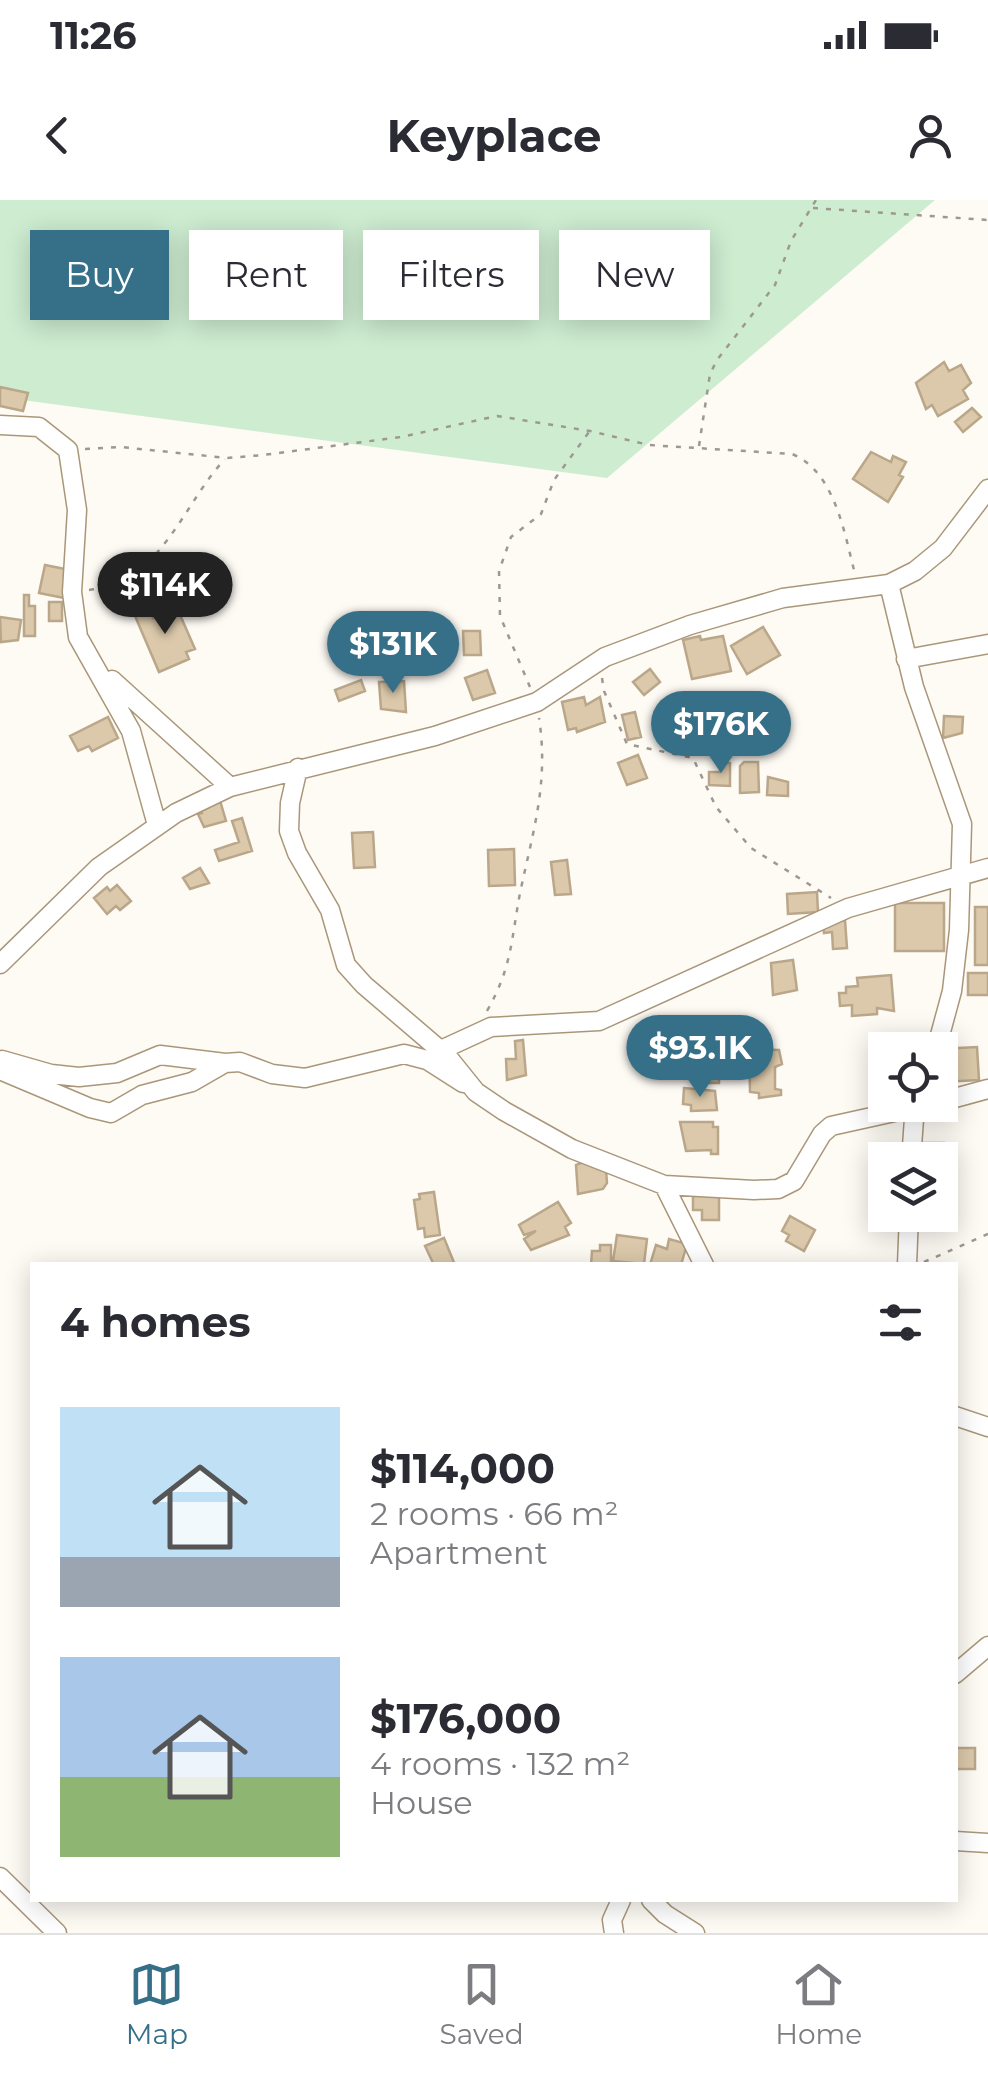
<!DOCTYPE html>
<html lang="en">
<head>
<meta charset="utf-8">
<style>
	body { margin:0; font-family:Montserrat,sans-serif; background:#f7f7f7; color:#2b2b33; height:100vh; display:flex; flex-direction:column; font-size:38px; white-space:nowrap }
	* { box-sizing:border-box; margin:0 }
	p { font-size:32px; color:#7c7c81 }
	.icon { flex:none; width:55px; height:55px; fill:none; stroke:currentColor; stroke-width:2; stroke-linecap:round; stroke-linejoin:round }
	.map { position:relative; flex:1; overflow:hidden }
	.sheet { position:absolute; left:30px; top:1062px; width:928px; height:640px; display:flex; flex-direction:column; background:#fff; border-radius:0px; box-shadow:0 5px 25px #0003 }
	.sheet>* { flex:none }
	.guide { position:absolute; left:30px; top:30px; width:930px; height:90px; display:flex; gap:20px }
	.fabs { position:absolute; left:868px; top:832px; display:grid; gap:20px }
	.fabs a { display:grid; place-items:center; width:90px; height:90px; border-radius:0px; background:#fff; box-shadow:0 5px 25px #0003; font-size:50px }
	.price { position:absolute; translate:-50% -85px; padding:0 22px; border-radius:35px; background:#357088; color:#fff; font-size:32px; line-height:65px; filter:drop-shadow(0 2px 5px #0008) }
	.price::after { content:''; position:absolute; left:50%; top:60px; width:30px; height:22px; margin-left:-15px; background:inherit; clip-path:polygon(0 0,100% 0,50% 100%) }
	.price.current { background:#222; color:#fff }
	ul { padding:0; list-style:none }
	li { display:flex; align-items:center; gap:30px; height:250px; padding:0 30px }
	li span { display:grid; place-items:center; flex:none; width:280px; height:200px; border-radius:0px; color:#555 }
	li>.icon { margin-inline-start:auto }
	span .icon { width:120px; height:120px; fill:#fffc; stroke-width:1 }
	li b { font-size:42px }
	h2 { display:flex; justify-content:space-between; align-items:center; height:120px; padding:0 30px; font-size:42px }
	.tag { padding:0 35px; border-radius:0px; background:#fff; box-shadow:0 5px 25px #0003; font-size:35px; line-height:90px }
	.tag.current { background:#357088; color:#fff }
	.status { display:flex; justify-content:space-between; align-items:center; height:70px; padding:0 50px; background:#fff; direction:ltr }
	.status svg { height:28px; fill:currentColor }
	header { display:flex; justify-content:space-between; align-items:center; height:130px; padding:0 30px; background:#fff; font-size:45px; font-weight:700 }
	.menu { display:flex; justify-content:space-around; align-items:center; height:140px; border-top:2px solid #e1e1e2; background:#fff; font-size:28px; color:#7c7c81 }
	.menu a { display:grid; justify-items:center; gap:5px }
	.menu .current { color:#357088 }
	.map>svg:first-child { display:block }
	.green { fill:#cdecd0 }
	.building { fill:#dcc9ab; stroke:#baa78a; stroke-width:2.5 }
	.lines { fill:none; stroke-linecap:round; stroke-linejoin:round }
	.minor-casing { stroke:#aa977a; stroke-width:21 }
	.path { stroke:#9e9890; stroke-width:2.5; stroke-dasharray:5 8; stroke-linecap:butt }
	.minor { stroke:#fff; stroke-width:18 }
</style>
</head>
<body>
<div class="status"><b>11:26</b><svg viewBox="0 0 49 12"><path d="M0 12V9h3v3zM5 12V6h3v6zM10 12V3h3v9zM15 12V0h3v12zM26 1h20v11H26zM47 4h2v5h-2z"/></svg></div>
<header><svg class="icon" aria-label="back" viewBox="0 0 24 24"><path d="M15 5l-7 7 7 7"/></svg>Keyplace<svg class="icon" aria-label="person" viewBox="0 0 24 24"><circle cx="12" cy="8" r="4"/><path d="M4 21q1-7 8-7t8 7"/></svg></header>
<div class="map">
<svg width="988" height="1733" viewBox="0 0 988 1733">
	<rect width="100%" height="100%" fill="#fefaf4"/>
	<path class="green" d="M0,0H935L607,278L0,197Z"/>
	<path class="building" d="M944,162L949,171L961,165L971,183L963,190L968,199L938,216L932,205L926,209L916,183Z
		M0,187L28,193L23,211L0,206Z
		M972,208L981,217L963,232L955,222Z
		M871,252L891,262L893,256L906,262L899,275L903,277L888,302L853,279Z
		M45,365L70,370L64,398L39,393Z
		M24,395H29V406H35V436H24Z
		M49,402H62V421H49Z
		M146,403L153,418L177,408L195,449L186,452L189,459L159,472L132,409Z
		M0,417L21,420L18,440L1,442Z
		M763,427L780,455L747,474L731,446Z
		M412,429H428V456H400V445H412Z
		M435,431L455,432L454,456H434Z
		M463,431H480L481,455H464Z
		M700,436L701,440L723,436L731,471L692,479L683,440Z
		M650,469L660,482L644,495L633,482Z
		M487,470L495,493L473,500L465,478Z
		M361,480L365,491L339,501L335,490Z
		M404,481L406,512L381,509L379,482Z
		M584,497L586,505L600,497L605,522L577,532L576,528L568,530L562,502Z
		M635,512L641,537L628,540L622,515Z
		M944,516L963,517L962,533L943,538Z
		M108,517L118,538L92,551L89,546L78,551L70,536Z
		M638,555L647,578L627,585L618,563Z
		M744,562H758L759,592L740,593V566Z
		M720,563H730V586L709,585V572H720Z
		M768,577L788,582V596L767,595Z
		M219,597L226,621L204,627L198,614L202,613L200,607Z
		M242,618L252,651L219,661L215,650L239,642L232,621Z
		M373,632L375,667L354,668L352,633Z
		M514,649L515,685L489,686L488,650Z
		M567,660L571,694L555,695L551,662Z
		M200,668L209,683L190,689L183,678Z
		M117,685L131,701L120,710L116,706L107,714L94,698L107,687L110,691Z
		M817,692L818,712L788,714L787,694Z
		M895,703H944V751H895Z
		M975,707H988V765H975Z
		M845,720L847,748L833,749L832,732L824,733L823,721Z
		M793,760L797,790L773,795L771,763Z
		M968,773H988V795H968Z
		M891,775L894,811L877,808V814L852,816V805L840,806L839,793H846V787L858,786L857,778Z
		M523,840L526,875L507,880L506,859H516L515,841Z
		M977,847L979,880L941,882L939,849Z
		M749,849L779,850L782,864L775,867V889L781,890V895L759,898V893L750,892Z
		M699,870H719V883H699Z
		M684,888L715,891L717,910L691,911V905L683,904Z
		M680,922H713V927H718V954H711V950L686,951Z
		M917,943H944L945,972H940V960H918Z
		M583,962L606,969L607,983L603,989L578,994L576,965Z
		M693,989L719,995V1020H702V1010H693Z
		M434,992L440,1035L425,1037L424,1028L418,1029L414,1000L420,999L419,994Z
		M558,1002L571,1023L565,1027L569,1035L531,1050L524,1039L536,1031L524,1035L519,1025Z
		M790,1016L815,1030L804,1051L786,1041L789,1035L782,1031Z
		M617,1035L647,1039L644,1064L613,1061Z
		M444,1038L455,1065H434L425,1046Z
		M669,1039L687,1044L681,1065H650L656,1045L667,1049Z
		M600,1045H611V1065H591L592,1051H600Z
		M955,1548H975V1569H955Z"/>
	<g class="lines">
		<g class="minor-casing">
			<path id="minor" d="M0,225L39,227L68,250L77,310L72,392L78,437L131,531L157,625
				M889,384L914,487L962,624L959,730L952,791L936,850
				M906,459L988,444
				M112,480L230,587
				M298,568L290,603L289,631L297,653L330,710L346,765L364,785L447,856L476,892L504,911L572,949L664,985L754,990L778,989L794,981L822,934L831,926L926,905
				M0,764L99,667L176,613L230,587L435,536L537,502L605,457L690,425L783,398L889,384L915,371L943,348L988,289
				M441,850L491,827L599,821L848,708L988,668
				M2,860L51,874L79,877L117,873L160,855L225,863
				M0,870L90,908L111,913L142,895L192,882L225,863L240,862L272,874L305,878L404,854L427,860L463,883
				M940,902L988,889
				M911,960L915,905
				M664,985L704,1065
				M907,1065L909,1015
				M955,1216L988,1227
				M955,1474L988,1446
				M955,1641L988,1643
				M0,1677L57,1733
				M651,1700L665,1714L695,1733
				M614,1733L612,1720L621,1700"/>
		</g>
		<path class="path" d="M813,8L988,20
			M699,246L710,174L717,160L775,85L791,41L816,0
			M85,249L121,247L227,258L263,255L401,237L497,216L590,231L649,245L792,254C834,271 844,331 854,370
			M89,390C162,382 182,305 225,259
			M602,478L604,491L627,544L693,558L716,607L751,648L831,698
			M530,487L500,416L499,371L511,337L541,314L554,280L589,232
			M487,811C512,767 511,741 520,693C533,631 549,583 539,518
			M924,1062L988,1034"/>
		<use href="#minor" class="minor"/>
	</g>
</svg>
<div class="fabs">
<a><svg class="icon" aria-label="locate" viewBox="0 0 24 24"><circle cx="12" cy="12" r="6"/><path d="M12 2v4M12 18v4M2 12h4M18 12h4"/></svg></a>
<a><svg class="icon" aria-label="layers" viewBox="0 0 24 24"><path d="M12 4l9 5-9 5-9-5zM3 14l9 5 9-5"/></svg></a>
</div>
<b class="price current" style="left:165px;top:437px">$114K</b>
<b class="price" style="left:393px;top:496px">$131K</b>
<b class="price" style="left:721px;top:576px">$176K</b>
<b class="price" style="left:700px;top:900px">$93.1K</b>
<div class="guide">
<a class="tag current">Buy</a>
<a class="tag">Rent</a>
<a class="tag">Filters</a>
<a class="tag">New</a>
</div>
<section class="sheet">
<h2>4 homes<svg class="icon" aria-label="filters" viewBox="0 0 24 24"><path d="M4 7h16M4 17h16"/><circle cx="9" cy="7" r="2"/><circle cx="15" cy="17" r="2"/></svg></h2>
<ul>
<li><span style="background:linear-gradient(#bfe0f5 75%,#9aa5b1 0)"><svg class="icon" aria-label="home" viewBox="0 0 24 24"><path d="M3 11l9-7 9 7M6 9v11h12V9"/></svg></span><div><b>$114,000</b><p>2 rooms · 66 m²</p><p>Apartment</p></div></li>
<li><span style="background:linear-gradient(#a9c7e8 60%,#8fb573 0)"><svg class="icon" aria-label="home" viewBox="0 0 24 24"><path d="M3 11l9-7 9 7M6 9v11h12V9"/></svg></span><div><b>$176,000</b><p>4 rooms · 132 m²</p><p>House</p></div></li>
</ul>
</section>
</div>
<nav class="menu">
<a class="current"><svg class="icon" aria-label="map" viewBox="0 0 24 24"><path d="M3 6l6-2 6 2 6-2v14l-6 2-6-2-6 2zM9 4v14M15 6v14"/></svg>Map</a>
<a><svg class="icon" aria-label="saved" viewBox="0 0 24 24"><path d="M7 4h10v16l-5-4-5 4z"/></svg>Saved</a>
<a><svg class="icon" aria-label="home" viewBox="0 0 24 24"><path d="M3 11l9-7 9 7M6 9v11h12V9"/></svg>Home</a>
</nav>
</body>
</html>
